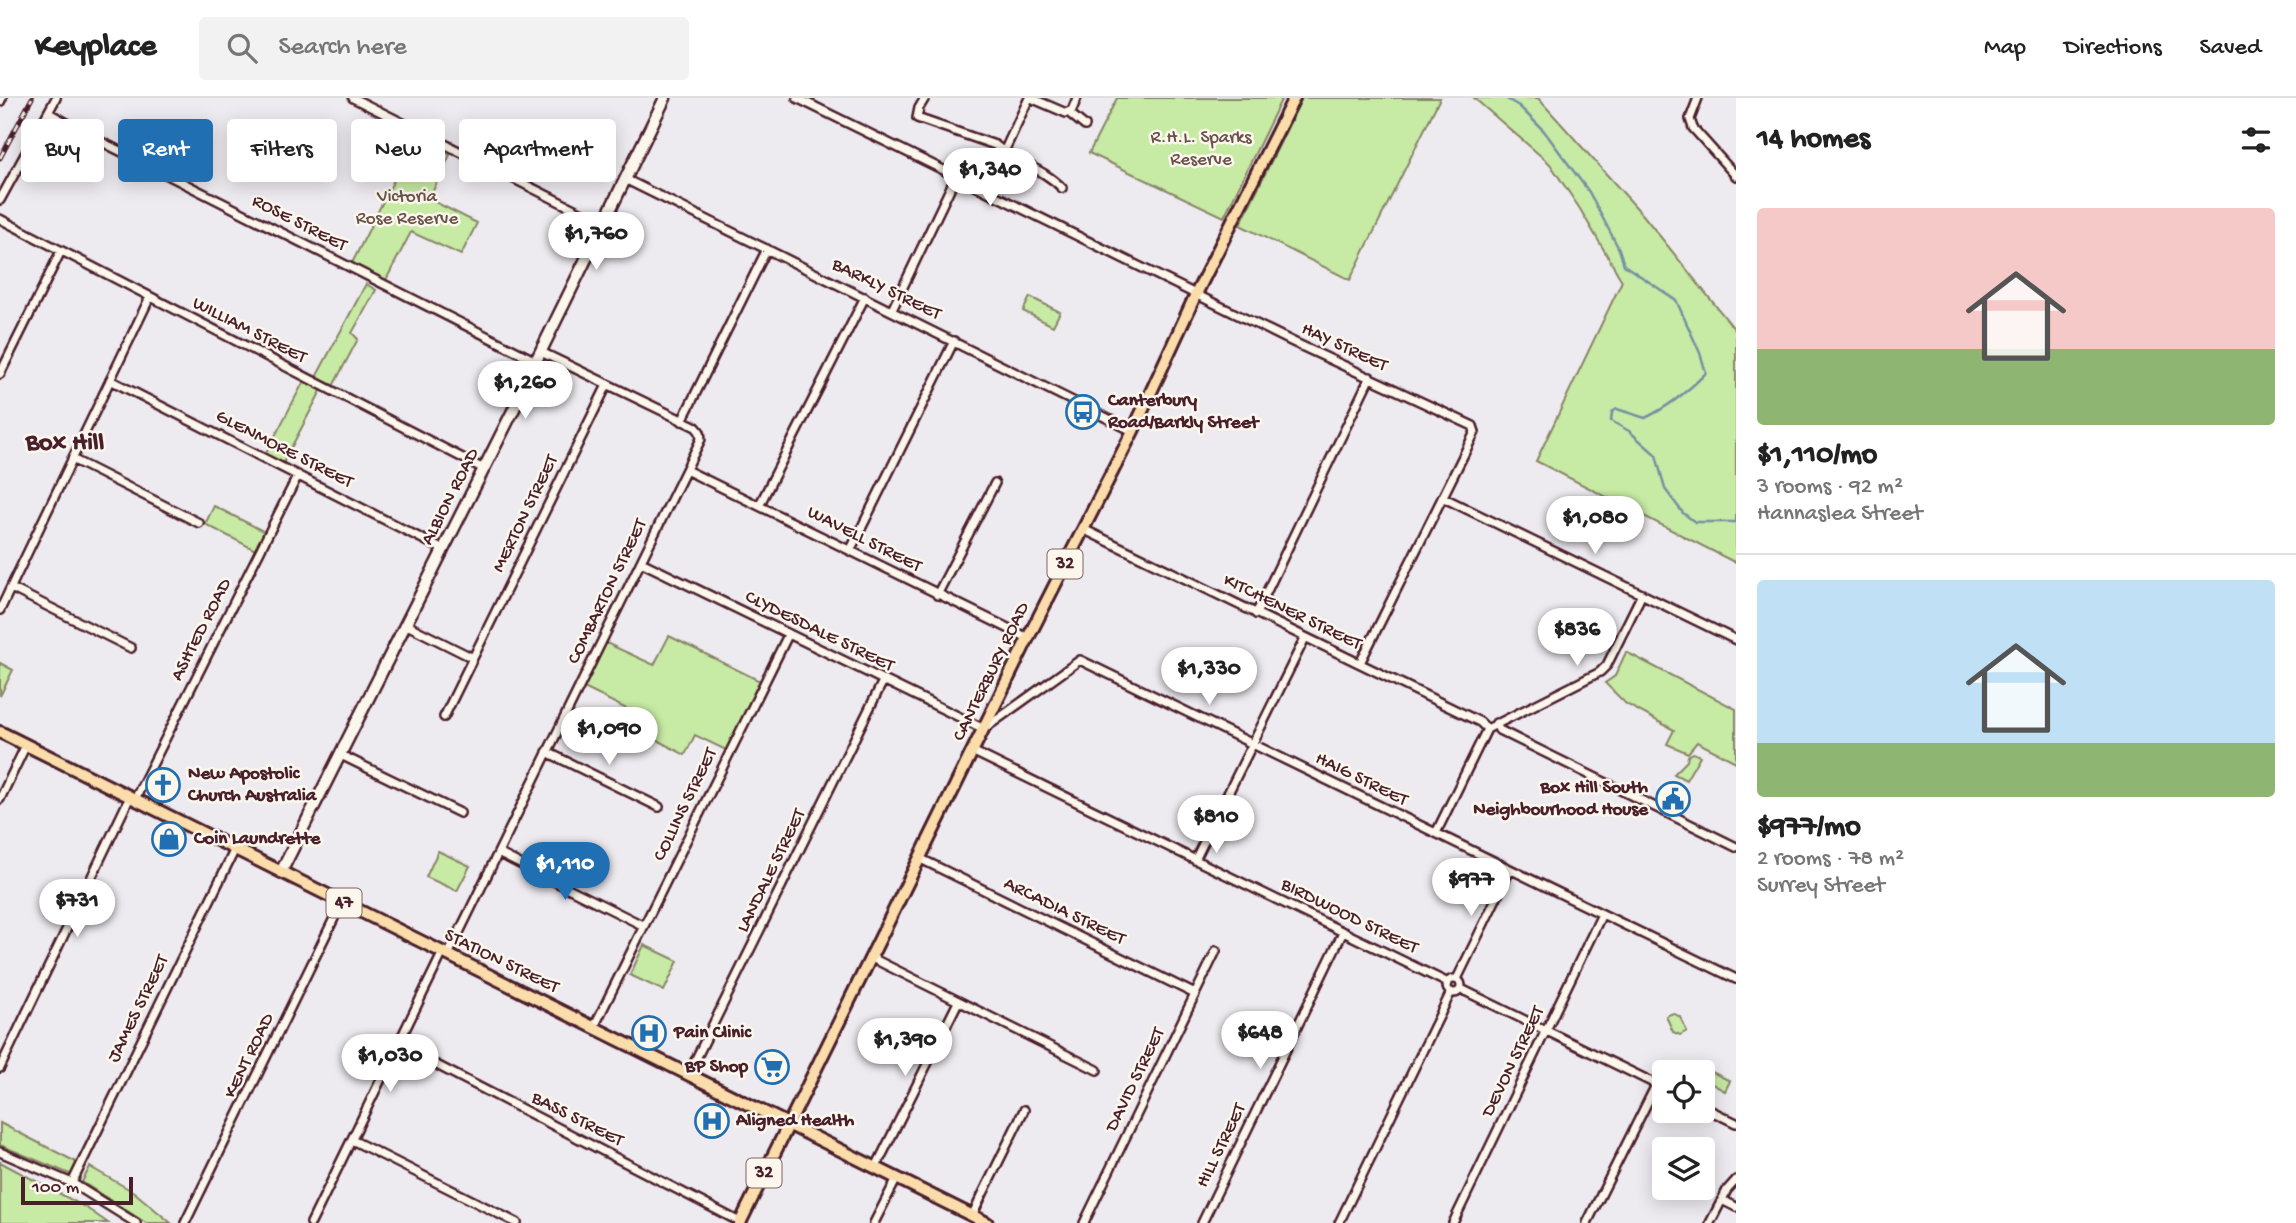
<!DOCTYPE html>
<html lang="en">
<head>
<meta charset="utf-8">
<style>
	body { margin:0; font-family:"Gochi Hand",sans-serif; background:#f2f2f2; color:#222; height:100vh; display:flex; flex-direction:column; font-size:26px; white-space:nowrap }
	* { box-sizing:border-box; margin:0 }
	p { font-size:23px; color:#767676 }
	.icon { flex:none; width:38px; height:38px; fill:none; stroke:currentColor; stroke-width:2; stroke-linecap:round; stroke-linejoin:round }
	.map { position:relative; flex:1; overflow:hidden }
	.details { display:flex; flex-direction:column; background:#fff; width:560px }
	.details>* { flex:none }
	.hud { position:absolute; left:21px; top:21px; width:665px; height:63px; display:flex; gap:14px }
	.controls { position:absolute; left:1652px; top:962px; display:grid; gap:14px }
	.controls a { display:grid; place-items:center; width:63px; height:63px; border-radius:7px; background:#fff; box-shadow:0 4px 18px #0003; font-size:35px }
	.scale { position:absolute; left:21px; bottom:18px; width:112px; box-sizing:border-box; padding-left:7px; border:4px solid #4a1f2b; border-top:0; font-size:19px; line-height:24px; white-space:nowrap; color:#4a1f2b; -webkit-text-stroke:5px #fbf7ec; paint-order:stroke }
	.price { position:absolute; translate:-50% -60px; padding:0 16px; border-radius:24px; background:#fff; color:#222; font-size:23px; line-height:46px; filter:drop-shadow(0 2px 4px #0008) }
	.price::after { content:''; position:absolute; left:50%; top:42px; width:21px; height:16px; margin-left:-10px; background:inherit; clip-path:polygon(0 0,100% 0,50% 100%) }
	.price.on { background:#1f6fb2; color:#fff }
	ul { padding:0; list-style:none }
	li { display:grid; align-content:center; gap:14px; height:371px; padding:0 21px }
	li+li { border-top:2px solid #e0e0e0 }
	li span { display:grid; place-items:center; height:217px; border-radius:7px; color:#555 }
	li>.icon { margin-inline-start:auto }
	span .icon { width:126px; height:126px; fill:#fffc; stroke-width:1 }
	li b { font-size:30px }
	h2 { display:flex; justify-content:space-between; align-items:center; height:84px; padding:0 21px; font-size:30px }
	.pill { padding:0 24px; border-radius:7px; background:#fff; box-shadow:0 4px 18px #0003; font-size:24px; line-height:63px }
	.pill.on { background:#1f6fb2; color:#fff }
	header { display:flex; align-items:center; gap:42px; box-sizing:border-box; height:98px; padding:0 35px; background:#fff; border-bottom:2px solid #e0e0e0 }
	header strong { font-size:33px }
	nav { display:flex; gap:38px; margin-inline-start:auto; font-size:24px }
	.search { width:490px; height:63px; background:#f2f2f2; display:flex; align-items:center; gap:18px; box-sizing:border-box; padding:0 24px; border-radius:7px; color:#767676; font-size:26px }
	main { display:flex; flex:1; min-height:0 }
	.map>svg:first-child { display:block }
	.green { fill:#c7eaa4; stroke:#888468; stroke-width:2 }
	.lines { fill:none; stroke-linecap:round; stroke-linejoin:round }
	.stream { stroke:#7591a3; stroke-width:2.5 }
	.street-casing { stroke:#4a1f2b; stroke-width:12 }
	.secondary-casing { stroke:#4a1f2b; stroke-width:15 }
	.primary-casing { stroke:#4a1f2b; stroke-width:16 }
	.street { stroke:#fbf7ec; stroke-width:7 }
	.secondary { stroke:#fbf7ec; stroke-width:10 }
	.primary { stroke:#faddab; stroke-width:10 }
	.rail-casing { stroke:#4a1f2b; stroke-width:5 }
	.rail { stroke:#fbf7ec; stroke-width:2.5; stroke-dasharray:8; stroke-linecap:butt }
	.labels { text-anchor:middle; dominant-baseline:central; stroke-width:5; stroke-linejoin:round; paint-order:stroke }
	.shield { fill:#fbf7ec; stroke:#7f6065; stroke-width:2 }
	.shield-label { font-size:18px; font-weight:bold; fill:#4a1f2b }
	.park-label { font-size:19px; fill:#695249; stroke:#fbf7ec }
	.street-label { font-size:19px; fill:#4a1f2b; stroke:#fbf7ec }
	.poi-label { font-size:19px; font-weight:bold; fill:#4a1f2b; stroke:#fbf7ec; text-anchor:start }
	.district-label { font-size:26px; font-weight:bold; fill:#4a1f2b; stroke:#fbf7ec }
</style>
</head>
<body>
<header>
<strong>Keyplace</strong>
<div class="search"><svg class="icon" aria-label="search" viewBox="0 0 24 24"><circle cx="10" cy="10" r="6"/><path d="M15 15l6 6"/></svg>Search here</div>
<nav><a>Map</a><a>Directions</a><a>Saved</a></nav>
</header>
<main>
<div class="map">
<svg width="1736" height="1125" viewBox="0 0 1736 1125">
	<rect width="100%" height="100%" fill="#eeebf0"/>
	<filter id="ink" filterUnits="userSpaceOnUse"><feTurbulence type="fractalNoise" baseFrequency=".0143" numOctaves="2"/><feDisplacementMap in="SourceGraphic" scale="14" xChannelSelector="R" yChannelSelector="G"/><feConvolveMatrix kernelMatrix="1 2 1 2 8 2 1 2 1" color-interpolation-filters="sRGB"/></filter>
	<g filter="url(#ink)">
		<path class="green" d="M1117,0H1282L1224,119L1089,55Z
			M1302,0H1440L1350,182L1240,127Z
			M1474,0H1538L1643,117L1736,233V465L1536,363L1622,183L1580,111L1550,66Z
			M415,40L450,57L429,101L477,125L461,157L411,134L386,182L352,165Z
			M366,186L376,192L352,235L358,241L331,292L323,289L282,367L265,357L306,279L314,283Z
			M1030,199L1060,214L1053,228L1023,213Z
			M214,408L267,435L257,453L205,426Z
			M669,538L764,585L730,654L695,637L685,657L630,628L635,615L580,588L602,543L654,567Z
			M1626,554L1736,611V664L1697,644L1688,655L1667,646L1674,632L1626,606L1605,585L1615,578Z
			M0,565L13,572L0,598Z
			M1693,655L1700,658L1686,682L1674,676L1687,663L1688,658Z
			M438,753L470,768L457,793L426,779Z
			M644,847L678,863L664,893L630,877Z
			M1673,915L1680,919L1687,933L1680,937L1673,934L1666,918Z
			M1712,974L1730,983L1725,993L1707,983Z
			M0,1025L78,1065L72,1077L0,1047Z
			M0,1064L85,1109L108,1125H0Z
			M90,1069L134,1094L171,1125H146L82,1084Z"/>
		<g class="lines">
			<path class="stream" d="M1505,0L1519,8L1544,33L1589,94L1619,151L1624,167L1676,202L1700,255L1706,275C1687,294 1669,309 1645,320L1617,311L1612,314L1611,323L1629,333L1656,357L1665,391L1683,415L1695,424H1736"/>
			<g class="street-casing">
				<path id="street" d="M353,0L602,125
					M797,0L1293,244L1473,328L1475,334L1360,565
					M925,0L919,10L917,20L995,47C1015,64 1043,70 1062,90
					M1031,0L1066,15L1068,14L1085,28
					M1698,0L1690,21L1693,30L1736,78
					M0,4L2,0
					M1068,14L1072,12L1077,0
					M49,15L96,41L536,263
					M625,81L1133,333
					M990,95L1002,58L1029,0
					M0,102L56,0
					M0,121L484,371
					M892,212L956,78
					M0,276L61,153
					M110,282L444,452
					M682,323L767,151
					M72,361L199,425
					M686,372L1028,540
					M1442,399L1736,542
					M759,408L865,199
					M1083,431L1480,624L1487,631
					M850,453L954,243
					M641,464L984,631L1080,562L1736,881
					M11,490L131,550
					M937,497L995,385
					M0,512L150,199
					M1256,516L1370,279
					M405,526L473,560
					M444,619L607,287
					M1496,625L1499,632L1736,749
					M972,653L1448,885
					M547,654L659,709
					M341,657L460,715
					M0,701L26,647
					M135,701L298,377
					M1436,735L1487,631L1600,574L1607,567L1642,496
					M498,755L644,828
					M919,760L1195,896
					M1195,762L1305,540
					M448,857L701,341L700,334L696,329L541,254
					M870,859L1097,972
					M1447 888a7 7 0 1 1 14 0a7 7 0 1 1-14 0Z
					M1457,881L1510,772
					M1461,891L1664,990
					M594,929L788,537
					M398,947L740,1124
					M0,970L130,699
					M688,977L883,583
					M1703,1009L1736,1025
					M352,1042L517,1125
					M0,1054L72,1085L136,1125
					M876,1069L958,904
					M72,1085L235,751
					M1722,1102L1736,1109
					M972,1118L1024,1012
					M185,1125L342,804
					M311,1125L443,854
					M874,1125L897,1080
					M1084,1125L1216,853
					M1202,1125L1343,834
					M1339,1125L1451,894
					M1453,1125L1602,816
					M1587,1125L1656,987
					M1710,1125L1727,1092L1736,1082"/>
			</g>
			<g class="secondary-casing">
				<path id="secondary" d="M281,774L530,279L536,263L665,0"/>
			</g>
			<g class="primary-casing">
				<path id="primary" d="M0,634L987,1125
					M740,1125L1028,540L1133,333L1196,196L1294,0"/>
			</g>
			<use href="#street" class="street"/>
			<use href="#secondary" class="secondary"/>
			<use href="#primary" class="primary"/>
			<g class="rail-casing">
				<path id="rail" d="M0,60L32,0"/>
			</g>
			<use href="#rail" class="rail"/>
		</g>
	</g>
	<defs>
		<g id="bus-ring" transform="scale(1.75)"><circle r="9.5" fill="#fbf7ec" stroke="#1f6fb2" stroke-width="1.5"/><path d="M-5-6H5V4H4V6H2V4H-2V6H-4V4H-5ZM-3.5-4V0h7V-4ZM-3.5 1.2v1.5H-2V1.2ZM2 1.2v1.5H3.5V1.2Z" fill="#1f6fb2"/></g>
		<g id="church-ring" transform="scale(1.75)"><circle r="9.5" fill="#fbf7ec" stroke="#1f6fb2" stroke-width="1.5"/><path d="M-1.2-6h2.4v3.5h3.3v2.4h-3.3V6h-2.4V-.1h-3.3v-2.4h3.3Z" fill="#1f6fb2"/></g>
		<g id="civic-ring" transform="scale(1.75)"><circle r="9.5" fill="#fbf7ec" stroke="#1f6fb2" stroke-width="1.5"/><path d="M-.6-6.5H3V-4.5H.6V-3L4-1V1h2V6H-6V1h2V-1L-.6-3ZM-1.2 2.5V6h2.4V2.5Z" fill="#1f6fb2"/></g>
		<g id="shop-ring" transform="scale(1.75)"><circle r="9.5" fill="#fbf7ec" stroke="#1f6fb2" stroke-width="1.5"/><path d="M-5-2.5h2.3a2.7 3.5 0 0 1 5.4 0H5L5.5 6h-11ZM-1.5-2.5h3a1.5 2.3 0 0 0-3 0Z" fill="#1f6fb2"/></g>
		<g id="hospital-ring" transform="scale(1.75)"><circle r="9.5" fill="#fbf7ec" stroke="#1f6fb2" stroke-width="1.5"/><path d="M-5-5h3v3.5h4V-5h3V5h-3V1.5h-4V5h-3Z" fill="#1f6fb2"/></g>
		<g id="supermarket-ring" transform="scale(1.75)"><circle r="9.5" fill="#fbf7ec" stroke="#1f6fb2" stroke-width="1.5"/><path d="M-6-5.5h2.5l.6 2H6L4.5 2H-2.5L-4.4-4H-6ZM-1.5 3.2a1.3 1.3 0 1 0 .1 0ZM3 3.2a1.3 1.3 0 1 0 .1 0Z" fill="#1f6fb2"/></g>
	</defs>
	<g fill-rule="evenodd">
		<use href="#bus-ring" x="1083" y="314"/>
		<use href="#church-ring" x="163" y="687"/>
		<use href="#civic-ring" x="1673" y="701"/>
		<use href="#shop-ring" x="169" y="741"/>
		<use href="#hospital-ring" x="649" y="935"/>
		<use href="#supermarket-ring" x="772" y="969"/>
		<use href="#hospital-ring" x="712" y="1023"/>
	</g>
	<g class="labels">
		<g class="shield">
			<rect x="1047.5" y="451.5" width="35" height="29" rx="5"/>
			<rect x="326.5" y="790.5" width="35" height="29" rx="5"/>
			<rect x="746.5" y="1060.5" width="35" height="29" rx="5"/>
		</g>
		<g class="shield-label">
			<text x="1065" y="466">32</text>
			<text x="344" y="805">47</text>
			<text x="764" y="1075">32</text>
		</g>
		<g class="park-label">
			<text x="1201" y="40">R.H.L. Sparks<tspan x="1201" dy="22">Reserve</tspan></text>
			<text x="407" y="99">Victoria<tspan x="407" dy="22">Rose Reserve</tspan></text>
		</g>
		<g class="street-label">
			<text transform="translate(299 126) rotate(27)">ROSE STREET</text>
			<text transform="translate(886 192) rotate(26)">BARKLY STREET</text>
			<text transform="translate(249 233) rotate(27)">WILLIAM STREET</text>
			<text transform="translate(1344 250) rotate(25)">HAY STREET</text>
			<text transform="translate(284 352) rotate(27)">GLENMORE STREET</text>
			<text transform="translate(451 399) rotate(-63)">ALBION ROAD</text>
			<text transform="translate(526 416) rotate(-64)">MERTON STREET</text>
			<text transform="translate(864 442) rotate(27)">WAVELL STREET</text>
			<text transform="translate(608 494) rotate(-64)">COMBARTON STREET</text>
			<text transform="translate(1292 515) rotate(26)">KITCHENER STREET</text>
			<text transform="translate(202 532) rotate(-63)">ASHTED ROAD</text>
			<text transform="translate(819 534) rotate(26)">CLYDESDALE STREET</text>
			<text transform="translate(992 574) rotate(-64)">CANTERBURY ROAD</text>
			<text transform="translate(1361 682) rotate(26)">HAIG STREET</text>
			<text transform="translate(686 707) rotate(-64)">COLLINS STREET</text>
			<text transform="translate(772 773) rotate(-64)">LANDALE STREET</text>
			<text transform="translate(1064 814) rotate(26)">ARCADIA STREET</text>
			<text transform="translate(1349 819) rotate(26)">BIRDWOOD STREET</text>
			<text transform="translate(501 864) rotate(26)">STATION STREET</text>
			<text transform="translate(139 911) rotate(-64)">JAMES STREET</text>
			<text transform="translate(250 958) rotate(-64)">KENT ROAD</text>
			<text transform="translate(1514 964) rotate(-64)">DEVON STREET</text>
			<text transform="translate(1136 982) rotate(-64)">DAVID STREET</text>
			<text transform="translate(577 1022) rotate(27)">BASS STREET</text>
			<text transform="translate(1222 1048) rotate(-64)">HILL STREET</text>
		</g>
		<g class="poi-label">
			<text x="1108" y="303">Canterbury<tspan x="1108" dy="22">Road/Barkly Street</tspan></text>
			<text x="188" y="676">New Apostolic<tspan x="188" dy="22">Church Australia</tspan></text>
			<text x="1648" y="690" text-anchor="end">Box Hill South<tspan x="1648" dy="22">Neighbourhood House</tspan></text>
			<text x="194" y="741">Coin Laundrette</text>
			<text x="674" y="935">Pain Clinic</text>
			<text x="748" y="969" text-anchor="end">BP Shop</text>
			<text x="736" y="1023">Aligned Health</text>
		</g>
		<g class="district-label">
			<text x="65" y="346">Box Hill</text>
		</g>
	</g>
</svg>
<div class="controls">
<a><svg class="icon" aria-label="locate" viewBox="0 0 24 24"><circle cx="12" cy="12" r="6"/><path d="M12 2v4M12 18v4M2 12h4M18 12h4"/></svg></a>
<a><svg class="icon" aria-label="layers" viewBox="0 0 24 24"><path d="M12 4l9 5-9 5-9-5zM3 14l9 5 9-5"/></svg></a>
</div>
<div class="scale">100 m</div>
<b class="price" style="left:990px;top:110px">$1,340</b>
<b class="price" style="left:596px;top:174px">$1,760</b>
<b class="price" style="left:525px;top:323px">$1,260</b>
<b class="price" style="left:1595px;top:458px">$1,080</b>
<b class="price" style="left:1577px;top:570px">$836</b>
<b class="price" style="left:1209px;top:609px">$1,330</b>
<b class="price" style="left:609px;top:669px">$1,090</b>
<b class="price" style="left:1216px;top:757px">$810</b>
<b class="price on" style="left:565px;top:804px">$1,110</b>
<b class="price" style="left:1471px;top:820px">$977</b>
<b class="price" style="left:77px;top:841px">$731</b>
<b class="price" style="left:1260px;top:973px">$648</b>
<b class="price" style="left:905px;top:980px">$1,390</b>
<b class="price" style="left:390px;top:996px">$1,030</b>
<div class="hud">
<a class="pill">Buy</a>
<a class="pill on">Rent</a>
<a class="pill">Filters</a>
<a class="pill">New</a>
<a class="pill">Apartment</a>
</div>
</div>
<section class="details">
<h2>14 homes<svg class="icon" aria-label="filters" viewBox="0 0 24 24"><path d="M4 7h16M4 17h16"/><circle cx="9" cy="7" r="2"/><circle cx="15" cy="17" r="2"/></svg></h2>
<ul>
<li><span style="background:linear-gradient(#f6c9c9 65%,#8fb573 0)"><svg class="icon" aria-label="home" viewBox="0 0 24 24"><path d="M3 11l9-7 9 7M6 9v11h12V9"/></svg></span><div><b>$1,110/mo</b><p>3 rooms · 92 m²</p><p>Hannaslea Street</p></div></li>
<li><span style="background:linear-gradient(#bfe0f5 75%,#8fb573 0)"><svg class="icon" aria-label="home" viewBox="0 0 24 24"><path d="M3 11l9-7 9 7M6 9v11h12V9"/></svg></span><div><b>$977/mo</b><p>2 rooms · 78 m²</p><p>Surrey Street</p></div></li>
</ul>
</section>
</main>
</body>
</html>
